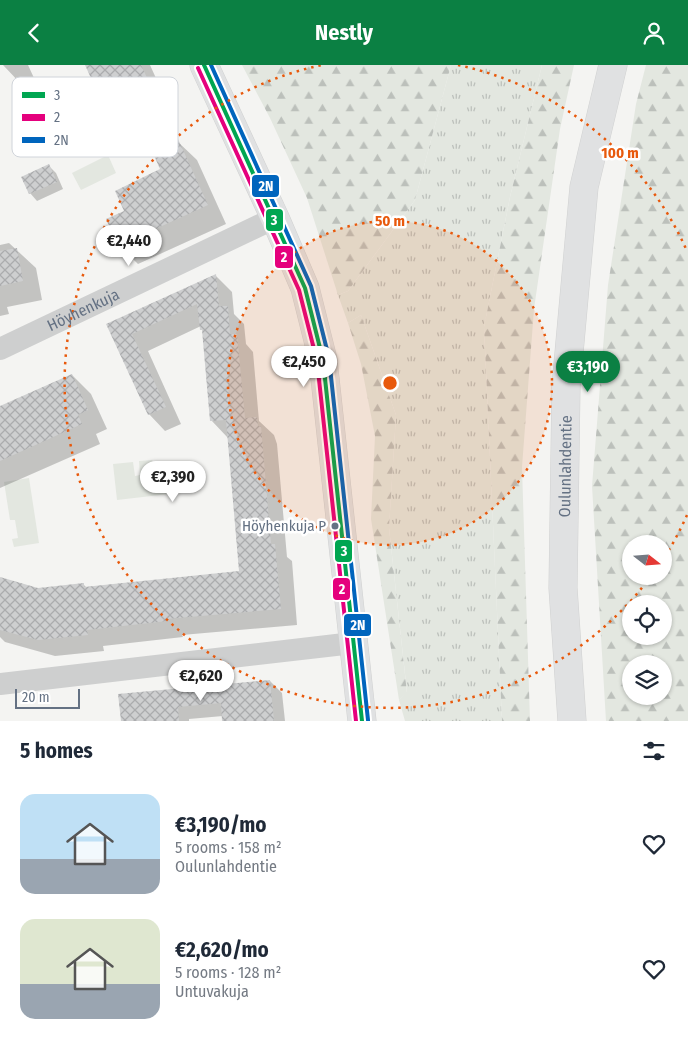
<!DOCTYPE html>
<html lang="en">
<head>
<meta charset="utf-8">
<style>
	body { margin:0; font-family:"Fira Sans Condensed",sans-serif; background:#f6f6f7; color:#1f2937; height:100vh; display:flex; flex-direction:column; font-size:19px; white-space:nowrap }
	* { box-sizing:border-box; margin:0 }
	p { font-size:16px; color:#747a83 }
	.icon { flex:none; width:28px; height:28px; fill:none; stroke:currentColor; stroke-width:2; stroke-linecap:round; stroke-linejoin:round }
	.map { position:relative; height:656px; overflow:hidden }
	.side { display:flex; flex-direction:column; background:#fff; flex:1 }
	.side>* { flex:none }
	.needle { width:32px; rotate:107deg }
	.buttons { position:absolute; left:622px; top:470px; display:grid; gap:10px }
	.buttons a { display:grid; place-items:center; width:50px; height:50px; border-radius:50%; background:#fff; box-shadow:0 1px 4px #0004; font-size:25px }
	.scale { position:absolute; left:15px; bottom:12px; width:65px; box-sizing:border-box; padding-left:5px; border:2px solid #647183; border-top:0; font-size:14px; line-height:18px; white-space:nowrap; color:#647183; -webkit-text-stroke:4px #fff; paint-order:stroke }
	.price { position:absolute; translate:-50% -42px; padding:0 11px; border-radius:18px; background:#fff; color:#222; font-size:16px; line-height:32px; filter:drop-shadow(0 1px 2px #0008) }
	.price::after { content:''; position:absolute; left:50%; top:30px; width:15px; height:11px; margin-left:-8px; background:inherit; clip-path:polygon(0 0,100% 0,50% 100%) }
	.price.active { background:#0b8043; color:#fff }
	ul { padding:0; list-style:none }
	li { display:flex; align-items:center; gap:15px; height:125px; padding:0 20px }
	li span { display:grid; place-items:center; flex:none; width:140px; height:100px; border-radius:15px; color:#555 }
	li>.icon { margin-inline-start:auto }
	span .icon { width:60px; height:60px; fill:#fffc; stroke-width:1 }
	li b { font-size:21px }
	h2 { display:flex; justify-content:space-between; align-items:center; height:60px; padding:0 20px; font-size:21px }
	header { display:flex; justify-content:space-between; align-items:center; height:65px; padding:0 20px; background:#0b8043; color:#fff; font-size:22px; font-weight:700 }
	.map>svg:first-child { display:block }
	.grass { fill:url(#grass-tufts) }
	.forest { fill:url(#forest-firs); fill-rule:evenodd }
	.green { fill:#e3e7e0 }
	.shadow { fill:#0003 }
	.building { fill:url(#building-cross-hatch) }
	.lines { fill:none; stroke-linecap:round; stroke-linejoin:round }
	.secondary-casing { stroke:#d0d1d1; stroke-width:29 }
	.street { stroke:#cecfcf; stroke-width:22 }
	.secondary { stroke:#e0e1e2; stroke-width:28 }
	.bus-1-casing { stroke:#fff; stroke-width:8 }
	.bus-2-casing { stroke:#fff; stroke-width:8 }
	.bus-3-casing { stroke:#fff; stroke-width:8 }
	.bus-1 { stroke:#00a651; stroke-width:4 }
	.bus-2 { stroke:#e5007d; stroke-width:4 }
	.bus-3 { stroke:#0065bd; stroke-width:4 }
	.ring { fill:none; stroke:#e8590c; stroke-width:2.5; stroke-dasharray:2.5 5 }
	.bus-dot { fill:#647183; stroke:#fff; stroke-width:2 }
	.labels { text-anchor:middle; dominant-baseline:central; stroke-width:5; stroke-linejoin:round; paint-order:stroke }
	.bus-label { font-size:15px; fill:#647183; stroke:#fff; text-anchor:end }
	.street-label { font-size:16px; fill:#647183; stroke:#fff }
	.key { fill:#fff; stroke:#d0d4da; stroke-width:1 }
	.key-label { font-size:14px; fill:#647183 }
	.centre { fill:#e8590c; stroke:#fff; stroke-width:2.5 }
	.ring-label { font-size:15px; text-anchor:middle; font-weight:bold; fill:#e8590c; stroke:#fff; stroke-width:5; stroke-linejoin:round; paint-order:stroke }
	.line-badge { stroke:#fff; stroke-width:2 }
	.badge-label { font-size:14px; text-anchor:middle; font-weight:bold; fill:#fff }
</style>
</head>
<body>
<header><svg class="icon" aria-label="back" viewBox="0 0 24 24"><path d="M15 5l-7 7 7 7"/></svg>Nestly<svg class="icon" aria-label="person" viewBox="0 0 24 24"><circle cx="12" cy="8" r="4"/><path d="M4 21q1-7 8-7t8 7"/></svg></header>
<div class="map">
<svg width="688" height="656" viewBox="0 0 688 656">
	<defs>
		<pattern id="grass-tufts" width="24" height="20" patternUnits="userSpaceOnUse" patternTransform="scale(1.25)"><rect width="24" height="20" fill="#e3e7e0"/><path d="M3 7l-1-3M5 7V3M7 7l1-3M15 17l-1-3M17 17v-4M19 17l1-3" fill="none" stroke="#bcc0bb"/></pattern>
		<pattern id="forest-firs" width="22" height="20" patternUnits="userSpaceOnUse" patternTransform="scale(1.25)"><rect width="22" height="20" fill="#e3e7e0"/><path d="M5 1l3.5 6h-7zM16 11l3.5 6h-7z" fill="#bcc0bb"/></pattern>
		<pattern id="building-cross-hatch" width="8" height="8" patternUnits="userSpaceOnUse" patternTransform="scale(1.25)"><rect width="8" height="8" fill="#cecfd0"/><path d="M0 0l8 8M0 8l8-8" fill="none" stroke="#abacae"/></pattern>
	</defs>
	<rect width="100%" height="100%" fill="#f4f4f2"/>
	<path class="grass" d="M451,0H542L510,132L484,262L502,656H405L399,635L407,627L389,463L396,350L361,250L348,258L338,230L348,226L415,135Z"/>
	<path class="forest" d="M242,0H451L415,135L348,226L338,230L307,133L270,53Z
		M542,0H574L560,64L534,244L522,402L530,656H502L484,262L510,132Z
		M646,0H688V656H606L592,421L608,220L636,39ZM631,479H664V511H631ZM631,539H664V571H631ZM631,599H664V631H631Z
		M361,250L396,350L389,463L407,628L399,635L371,454L375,371L361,299L348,258Z"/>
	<path class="green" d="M108,90L116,108L81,125L72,108Z
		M152,395L167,412L169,429L117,435L113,399L133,397L135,411L140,410L139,396Z
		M29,413L39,478L14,482L12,474L18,473L15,455H10L4,417Z"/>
	<path class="shadow" d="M3,0H28L34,13L21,19Z
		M87,0H150L175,55L151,66L140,54L124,62L107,45Z
		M177,76L197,95L226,159L138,199L119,180L125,146L162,105Z
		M49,101L56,108L63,124L37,136L30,128Z
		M9,178L36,203L42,235L7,242L9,249L0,251V180Z
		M216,211L232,227L234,249L244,259L246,279L253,287L259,356L274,370L277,379L287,492L292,496L297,560L182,570L183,572L103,581L104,586L55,591L5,577L0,572V514L38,524L83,519L87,523L240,507L228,373L211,355L204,267L201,261L148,286L181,359L165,366L149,349L108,260Z
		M72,310L91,329L107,364L96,369L100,379L0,423V342Z
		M270,616L282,628L285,656H224L223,651L189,654V656H122Z"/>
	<path class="building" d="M85,0H141L159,38L134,50L128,36L106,46Z
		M178,74L208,140L118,181L106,154L124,146L115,126L160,104L152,86Z
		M49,99L57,117L29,129L21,112Z
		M17,183L23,216L0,221V186Z
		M216,209L219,241H228L230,269H237L245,353L257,352L258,361H261L271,479H275L281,544L166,554L167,556L87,565L88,570L38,575L0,565V512L38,523L84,518V522L239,506L226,355L210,356L202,265H200L197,239L132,269L166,342L148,350L106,259Z
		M72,309L88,345L78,350L82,359L0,396V341Z
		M270,615L274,656H222L221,638L178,642L179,656H121L118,629Z"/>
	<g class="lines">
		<g class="secondary-casing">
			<g id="secondary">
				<path d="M204,0L275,153L305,223L323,295L362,656"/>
				<path id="s2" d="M572,656L563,523L566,321L584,122L613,0"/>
			</g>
		</g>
		<g class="street">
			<path id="s1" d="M0,284L275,153"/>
			<path d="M0,619L353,578"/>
		</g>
		<use href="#secondary" class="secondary"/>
		<g class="bus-1-casing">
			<path id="bus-1" d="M204,0L305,223L323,295L362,656"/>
		</g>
		<g class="bus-2-casing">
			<path id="bus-2" d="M198,3L299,225L317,296L356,656"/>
		</g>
		<g class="bus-3-casing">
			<path id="bus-3" d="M211,0L311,221L329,293L368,655"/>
		</g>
		<use href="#bus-1" class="bus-1"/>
		<use href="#bus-2" class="bus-2"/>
		<use href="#bus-3" class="bus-3"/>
	</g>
	<circle cx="390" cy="318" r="162" fill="#e8590c" fill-opacity=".12"/>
	<g class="ring">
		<circle cx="390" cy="318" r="162"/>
		<path d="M687 450A325 325 0 0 1 664 493M651 511A325 325 0 1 1 322 0M458 0A325 325 0 0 1 687 186"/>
	</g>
	<circle class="bus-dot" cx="335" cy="461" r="4.5"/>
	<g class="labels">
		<g class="bus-label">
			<text x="326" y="461">Höyhenkuja P</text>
		</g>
		<g class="street-label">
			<text stroke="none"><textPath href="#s1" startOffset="92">Höyhenkuja</textPath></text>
			<text stroke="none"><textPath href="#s2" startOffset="255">Oulunlahdentie</textPath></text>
		</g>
	</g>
	<rect x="12" y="12" width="166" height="80" rx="8" class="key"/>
	<rect x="22" y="27" width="23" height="6" fill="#00a651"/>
	<rect x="22" y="49" width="23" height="7" fill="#e5007d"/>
	<rect x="22" y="72" width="23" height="6" fill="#0065bd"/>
	<g class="key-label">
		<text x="54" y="35">3</text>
		<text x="54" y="57">2</text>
		<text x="54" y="80">2N</text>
	</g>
	<circle cx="390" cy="318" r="8" class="centre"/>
	<g class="ring-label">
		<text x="620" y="93">100 m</text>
		<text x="390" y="161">50 m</text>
	</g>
	<g class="line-badge">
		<rect x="251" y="109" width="29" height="24" rx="5" fill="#0065bd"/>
		<rect x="265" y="143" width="19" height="24" rx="5" fill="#00a651"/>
		<rect x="274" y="180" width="20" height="24" rx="5" fill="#e5007d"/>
		<rect x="334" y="474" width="19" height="24" rx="5" fill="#00a651"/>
		<rect x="332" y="512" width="19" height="24" rx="5" fill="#e5007d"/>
		<rect x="343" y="548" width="29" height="24" rx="5" fill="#0065bd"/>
	</g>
	<g class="badge-label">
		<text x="266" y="126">2N</text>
		<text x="274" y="160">3</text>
		<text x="284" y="197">2</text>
		<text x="344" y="491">3</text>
		<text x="342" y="529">2</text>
		<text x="358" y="565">2N</text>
	</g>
</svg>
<div class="buttons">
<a><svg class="needle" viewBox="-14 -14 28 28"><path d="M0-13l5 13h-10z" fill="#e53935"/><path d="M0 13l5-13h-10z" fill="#747a83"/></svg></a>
<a><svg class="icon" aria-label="locate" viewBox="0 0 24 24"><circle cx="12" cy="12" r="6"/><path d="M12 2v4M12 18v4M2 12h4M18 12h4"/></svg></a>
<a><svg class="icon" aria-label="layers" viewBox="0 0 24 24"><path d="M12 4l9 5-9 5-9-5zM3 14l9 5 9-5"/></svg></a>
</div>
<div class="scale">20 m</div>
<b class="price" style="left:129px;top:202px">€2,440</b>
<b class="price" style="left:304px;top:323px">€2,450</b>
<b class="price active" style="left:588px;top:328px">€3,190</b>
<b class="price" style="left:173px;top:438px">€2,390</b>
<b class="price" style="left:201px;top:637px">€2,620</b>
</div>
<section class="side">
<h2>5 homes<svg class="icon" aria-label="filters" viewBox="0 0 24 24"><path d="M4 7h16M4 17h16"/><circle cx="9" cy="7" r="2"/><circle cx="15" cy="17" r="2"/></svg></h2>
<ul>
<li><span style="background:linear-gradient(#bfe0f5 65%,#9aa5b1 0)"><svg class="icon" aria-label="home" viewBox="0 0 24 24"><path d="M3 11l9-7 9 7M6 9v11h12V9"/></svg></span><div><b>€3,190/mo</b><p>5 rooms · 158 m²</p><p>Oulunlahdentie</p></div><svg class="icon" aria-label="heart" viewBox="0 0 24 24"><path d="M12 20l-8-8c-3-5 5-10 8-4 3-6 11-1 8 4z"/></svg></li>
<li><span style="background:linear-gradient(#dfe7d0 65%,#9aa5b1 0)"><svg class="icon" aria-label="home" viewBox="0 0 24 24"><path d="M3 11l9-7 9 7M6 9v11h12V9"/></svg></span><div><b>€2,620/mo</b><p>5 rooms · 128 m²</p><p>Untuvakuja</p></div><svg class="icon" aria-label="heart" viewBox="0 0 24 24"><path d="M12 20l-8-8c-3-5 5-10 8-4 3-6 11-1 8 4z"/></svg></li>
</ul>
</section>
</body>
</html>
